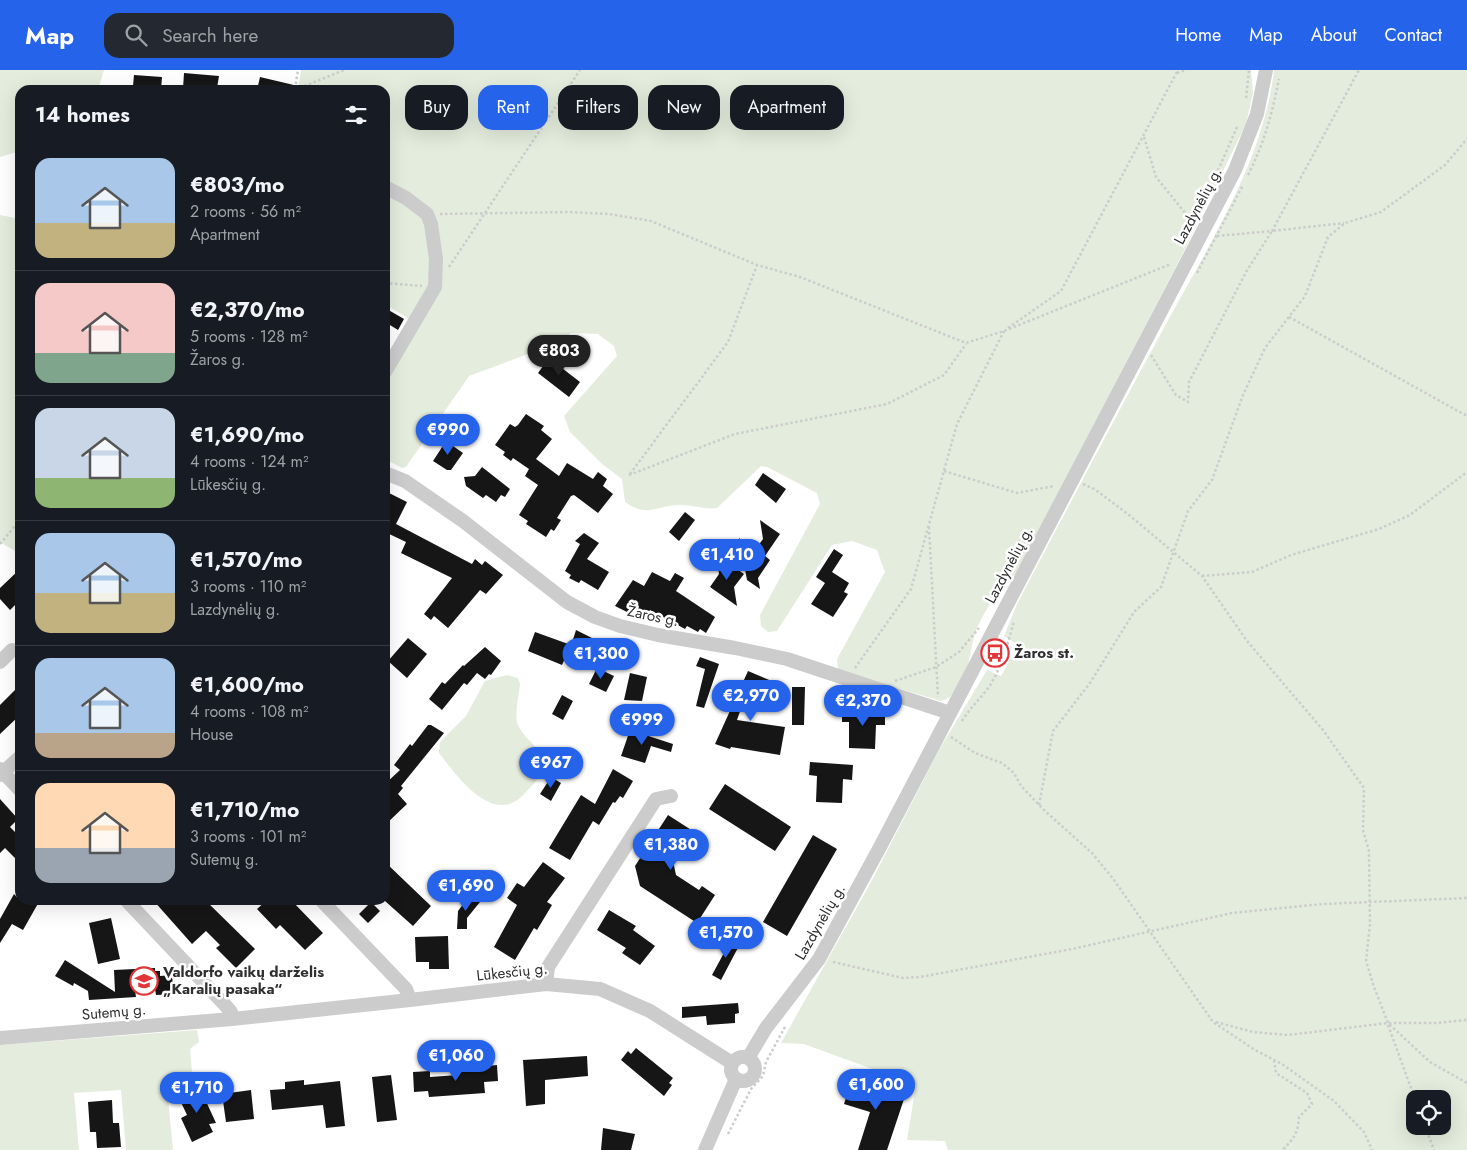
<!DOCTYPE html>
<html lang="en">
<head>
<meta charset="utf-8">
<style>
	body { margin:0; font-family:Jost,sans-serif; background:#242831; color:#f1f3f6; height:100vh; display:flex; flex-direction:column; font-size:19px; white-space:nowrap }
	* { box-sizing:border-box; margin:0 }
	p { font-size:16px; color:#9ea1a6 }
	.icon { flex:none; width:28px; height:28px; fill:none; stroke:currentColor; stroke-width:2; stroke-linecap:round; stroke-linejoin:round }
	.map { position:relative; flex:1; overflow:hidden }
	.drawer { position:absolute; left:15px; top:15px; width:375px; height:820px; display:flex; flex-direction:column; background:#171b24; border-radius:15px; box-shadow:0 5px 20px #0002 }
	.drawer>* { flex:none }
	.banner { position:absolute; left:405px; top:15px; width:475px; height:45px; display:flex; gap:10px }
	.buttons { position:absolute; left:1406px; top:1020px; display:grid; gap:10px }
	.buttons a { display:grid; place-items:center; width:45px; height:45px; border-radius:10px; background:#171b24; box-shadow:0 5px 20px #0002; font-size:25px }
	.price { position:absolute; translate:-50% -42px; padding:0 11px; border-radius:18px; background:#2563eb; color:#fff; font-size:16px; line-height:32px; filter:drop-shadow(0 1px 2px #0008) }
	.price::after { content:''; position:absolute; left:50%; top:30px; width:15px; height:11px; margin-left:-8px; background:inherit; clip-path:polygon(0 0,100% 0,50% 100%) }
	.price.current { background:#222; color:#fff }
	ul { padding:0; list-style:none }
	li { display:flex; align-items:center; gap:15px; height:125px; padding:0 20px }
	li+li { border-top:1px solid #363941 }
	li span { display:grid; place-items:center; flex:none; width:140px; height:100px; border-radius:15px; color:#555 }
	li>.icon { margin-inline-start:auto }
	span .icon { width:60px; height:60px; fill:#fffc; stroke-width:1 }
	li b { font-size:21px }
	h2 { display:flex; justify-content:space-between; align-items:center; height:60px; padding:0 20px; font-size:21px }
	.pill { padding:0 18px; border-radius:15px; background:#171b24; box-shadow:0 5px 20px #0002; font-size:18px; line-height:45px }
	.pill.current { background:#2563eb; color:#fff }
	header { display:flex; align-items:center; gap:30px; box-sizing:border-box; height:70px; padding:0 25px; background:#2563eb; color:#fff }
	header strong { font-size:24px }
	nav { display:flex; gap:28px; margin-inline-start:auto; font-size:18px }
	.search { width:350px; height:45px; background:#242831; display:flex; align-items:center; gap:12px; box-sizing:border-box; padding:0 18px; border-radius:15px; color:#9ea1a6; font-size:19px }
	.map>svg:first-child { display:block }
	.green { fill:#e4ecdd; fill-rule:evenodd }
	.building { fill:#161616 }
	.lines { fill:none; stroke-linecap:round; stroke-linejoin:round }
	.path { stroke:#ccc; stroke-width:2.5; stroke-dasharray:2.5 2.5; stroke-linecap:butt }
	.street { stroke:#ccc; stroke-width:14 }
	.labels { text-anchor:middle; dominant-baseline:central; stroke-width:5; stroke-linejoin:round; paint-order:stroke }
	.street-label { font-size:15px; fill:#2f2f2f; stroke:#fff }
	.poi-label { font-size:15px; font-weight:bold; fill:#2f2f2f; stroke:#fff; text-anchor:start }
</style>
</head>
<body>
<header>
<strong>Map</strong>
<div class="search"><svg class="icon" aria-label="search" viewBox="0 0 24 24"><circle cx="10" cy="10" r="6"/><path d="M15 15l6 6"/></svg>Search here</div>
<nav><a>Home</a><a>Map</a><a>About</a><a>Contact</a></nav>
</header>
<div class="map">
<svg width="1467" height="1080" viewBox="0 0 1467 1080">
	<rect width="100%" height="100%" fill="#fff"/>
	<path class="green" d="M0,0H104L98,20H20V81L0,87Z
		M301,0H1251L1253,23L1246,54L1182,185L1017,502C1001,518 986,537 977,558C968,580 970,624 941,631L838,600L837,589L885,502L877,480L852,471L832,475L777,561L768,562L761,556L760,545L820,434L817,423L767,397L761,396L717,438C705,440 694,435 681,435C658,434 649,449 625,432L622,409L602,394L570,362L564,346L617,286L614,276L598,264L572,263L549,276L469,306L406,397L402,398L385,389V290L411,250L388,236L385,237V20H298Z
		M1274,0H1467V1080H948L945,1071L907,1070L916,1015L804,974L781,973L871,812L939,680L987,600L1001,606L1018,575L1004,566L1017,534C1066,441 1115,348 1165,256C1208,176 1263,92 1274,0ZM1415,1029H1442V1056H1415Z
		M0,145L20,149V484L0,472Z
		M507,605L518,608L520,614C519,625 515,640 517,652C521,668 546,679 542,698C541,707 531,717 525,723C494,759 456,705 439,683L440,672L466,646L485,611Z
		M197,960L199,972L190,979L193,1014L167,1017L173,1080H126L121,1020L74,1023L79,1080H0V975Z"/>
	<path class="building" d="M184,3L219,6L217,18L214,17L213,20L183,19Z
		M134,5L162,7L161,20H137V17L133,16Z
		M260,7L298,16V20H257Z
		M385,238L404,249L398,260L385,252Z
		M549,288L580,312L569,327L538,303Z
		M526,344L544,356L541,360L552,369L536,389L559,406L567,393L593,409L598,402L607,409L603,416L613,424L598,443L574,425L571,426L557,448L561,450L554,461L551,459L546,467L526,454L528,451L519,445L538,415L525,406L529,399L513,388L511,391L503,385L505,382L495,375L510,354L515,357L518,355Z
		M446,371L463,383L451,400H447L433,391Z
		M482,397L510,419L505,427L501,425L496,432L486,425L483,428L466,416L464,407L475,406Z
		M763,403L786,419L776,433L755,415Z
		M385,421L407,432L396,454L472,494L475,489L482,495L485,491L503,505L486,524L480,520L448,558L434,546L431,550L424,544L452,508L401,483L406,472L385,462Z
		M685,442L695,450L679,471L669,462Z
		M760,450L780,464L765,486L770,490L758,508L760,519L747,510L739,468L755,480L763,469Z
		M584,463L599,473L587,489L609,502L598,520L581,510L579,513L569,508L571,505L565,501L580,474L575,471Z
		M834,479L843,485L832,502L849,513L844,522L848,524L833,547L811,534L825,513L816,507Z
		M722,489L744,504L734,517L737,536L710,517L719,504L718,495Z
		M20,499V530L10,540L0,529V518Z
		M652,502L670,511L675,503L684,508L676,521L715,547L706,563L700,559L698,562L687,556L685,559L650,540L647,546L632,538L629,543L615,536L633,510L644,516Z
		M576,560L594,569L590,583L571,576Z
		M535,562L571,575L562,595L528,581Z
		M408,568L427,584L407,608L388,591Z
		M485,577L501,591L491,605L489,604L485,609L477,603L467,615L464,613L442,640L429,629L442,612L445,614L463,595L464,596Z
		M700,587L719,594L704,638L696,636L705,599L696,596Z
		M597,598L614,606L606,622L589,614Z
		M748,601L774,612L766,630L747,621L737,650L785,657L780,685L731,677L730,679L715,674Z
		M630,603L647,607L642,631L624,630Z
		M20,615V645L0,664V635Z
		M792,617H805L804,655H792Z
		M562,625L573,631L563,650L552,644Z
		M842,639L885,640V655H876L875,679L849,678V652H842Z
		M428,655H431L444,663L401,716L403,718L398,724L407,734L385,755V714L400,700L394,695L410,674L412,676Z
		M630,660L673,674L671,682L651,676L645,693L621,686Z
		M810,692L853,695L852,710L843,709L842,733L816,732L817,706L809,705Z
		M613,699L633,711L623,728L620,726L615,733L613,732L599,755L593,751L570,790L549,778L581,725L595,734Z
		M551,707L561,713L551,731L540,724Z
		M725,714L791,757L775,781L709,739Z
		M0,729L18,749L10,757L20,767V793L5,778L0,783Z
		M668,745L696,763L689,774L685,772L673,791L676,805L699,820L702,816L715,825L697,853L640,816L635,796Z
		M813,765L837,779L787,866L763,852Z
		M385,792L431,836L413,856L385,831Z
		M543,792L565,808L547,832L552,835L537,860L534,858L515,890L494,877L517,835L507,828L517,813L524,817Z
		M14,824L20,830H40L23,860L12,854L0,873V849Z
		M470,825L480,832L467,848V859H457L458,841Z
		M153,830H205L255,879L236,898L216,878L220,875L206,861L192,874Z
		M267,830H291L323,863L305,880L280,855L276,859L257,839Z
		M371,832L380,841L368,853L359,844Z
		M609,840L636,856L633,860L655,876L640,895L622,883L626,878L597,860Z
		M111,848L120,889L98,894L89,853Z
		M448,866L449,899H429V892H416L415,867Z
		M732,868L741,872L721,910L712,905Z
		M65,890L115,922L114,900L155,898V901H160V906L172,905L173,915L179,914L180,924L156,925L155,919L135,920L136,927L89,930L88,921L74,913L73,916L55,906Z
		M738,933L739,943L735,944V953L707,955L706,946L682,948V937Z
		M636,978L673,1008L669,1013L672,1015L664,1026L621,990L628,981L631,984Z
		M587,986L588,1006L545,1010V1034L526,1036L523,990Z
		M497,995L498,1011L484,1012L485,1023L429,1027L428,1021L414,1022L413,1002L430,1001V1007L458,1005V999Z
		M391,1005L397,1050L377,1052L372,1007Z
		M853,1006L906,1023L887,1080H858L870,1042L844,1034Z
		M304,1010V1015L340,1011L345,1056L326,1058L323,1035L272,1040L270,1020L285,1019V1012Z
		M199,1016L216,1053L209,1054L213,1062L192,1072L181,1048L187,1045L178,1026Z
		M251,1020L254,1049L226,1052L222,1024Z
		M112,1030L113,1053H119L121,1077L97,1078L96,1062H90L88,1032Z
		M603,1058L635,1064L631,1080H601Z"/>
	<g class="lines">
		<path class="path" d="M1177,3L1185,0
			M295,19L298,0
			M295,20L344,0
			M1246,28L1249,0
			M1144,67L1156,107L1194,154
			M1216,105L1237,57
			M1248,105C1264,74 1272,44 1279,9
			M440,144L570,142L609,144L651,151L757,195L800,207L966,273L1004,261L1171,194
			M1217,166L1272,161L1359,0
			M449,197L580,0
			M1197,203L1243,115
			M385,213L422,216
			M1289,247L1467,346
			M1008,258L1061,221L1178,0
			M1151,285L1176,325L1188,332L1189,312L1246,202L1272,161L1344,153
			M944,401L1017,423L1054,416
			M630,404L728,272L757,195
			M629,405L735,364L887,334L944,305L966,274
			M1083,414L1096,420L1129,445L1202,506L1247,571L1323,660L1364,718L1363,760L1369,781L1370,854L1366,891L1374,917L1388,953L1430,992L1467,1013
			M929,457L938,627
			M0,474L20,450
			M1202,506L1252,502L1291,485L1379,459L1410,445L1467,402
			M855,598L911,519L957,354L1004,261
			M895,611L936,597L959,582L979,558
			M962,651C970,638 980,629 989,617C1002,597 1008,573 1014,551
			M951,667L975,683L1002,693L1014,703L1021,716L1045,741L1092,783L1114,810L1213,952L1255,980L1282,994L1334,1031L1364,1062L1372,1080
			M1039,735L1053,661L1090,613L1134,542L1161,517L1188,441L1212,410L1243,325L1265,278L1305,226L1328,167L1345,153L1381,142L1445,95L1467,69
			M833,892L903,908L920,907L1072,879L1232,843L1323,834L1467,828
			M1216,952L1253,962L1288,965L1388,953H1436L1467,950
			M1388,955L1415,1029
			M1274,990L1276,1003L1307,1023L1312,1034L1299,1047C1298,1063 1294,1069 1282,1080
			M1425,1056L1434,1080
			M728,1064L751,1019L763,1006L766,992L786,955"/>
		<path class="street" d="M385,117L406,128L427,144L431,154L436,189L435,217L385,302
			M385,403L405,411L463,451L567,532L595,547L620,556L658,565L735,578L787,589L950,643
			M0,592L12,580
			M0,699L20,720
			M0,705L20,687
			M126,830L226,936L231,942L232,949
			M321,830L406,919L410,930L546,914L600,919L650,941L732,993
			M546,914L548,897L656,729L671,726
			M0,968L232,949L410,930
			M731 999a12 12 0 1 1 24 0a12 12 0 1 1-24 0Z
			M748,988L766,958L819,889L880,777L1235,100L1257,44L1266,0
			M705,1080L736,1009"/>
	</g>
	<defs>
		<g id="bus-ring" transform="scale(1.4375)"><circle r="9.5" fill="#fff" stroke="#e33437" stroke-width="1.5"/><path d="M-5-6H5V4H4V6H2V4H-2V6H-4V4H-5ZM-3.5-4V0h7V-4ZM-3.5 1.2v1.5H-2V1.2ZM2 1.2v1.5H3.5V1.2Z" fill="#e33437"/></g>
		<g id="school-ring" transform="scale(1.4375)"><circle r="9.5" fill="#fff" stroke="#e33437" stroke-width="1.5"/><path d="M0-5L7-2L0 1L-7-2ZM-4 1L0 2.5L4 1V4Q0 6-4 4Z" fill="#e33437"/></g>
	</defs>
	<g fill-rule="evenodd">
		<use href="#bus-ring" x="995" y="583"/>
		<use href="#school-ring" x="144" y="911"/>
	</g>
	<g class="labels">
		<g class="street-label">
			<text transform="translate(1198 136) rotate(-62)">Lazdynėlių g.</text>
			<text transform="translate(1009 495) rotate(-62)">Lazdynėlių g.</text>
			<text transform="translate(653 546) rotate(12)">Žaros g.</text>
			<text transform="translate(820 852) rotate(-60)">Lazdynėlių g.</text>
			<text transform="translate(512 902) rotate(-6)">Lūkesčių g.</text>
			<text transform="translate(114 942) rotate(-5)">Sutemų g.</text>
		</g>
		<g class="poi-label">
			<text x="1014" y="583">Žaros st.</text>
			<text x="163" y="902">Valdorfo vaikų darželis<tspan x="163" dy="17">„Karalių pasaka“</tspan></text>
		</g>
	</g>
</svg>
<div class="buttons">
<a><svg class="icon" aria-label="locate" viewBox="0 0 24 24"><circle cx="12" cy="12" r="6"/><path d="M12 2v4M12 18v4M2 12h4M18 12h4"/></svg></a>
</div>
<b class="price current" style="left:559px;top:307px">€803</b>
<b class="price" style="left:448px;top:386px">€990</b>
<b class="price" style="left:727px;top:511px">€1,410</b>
<b class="price" style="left:601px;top:610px">€1,300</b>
<b class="price" style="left:751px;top:652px">€2,970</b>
<b class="price" style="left:863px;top:657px">€2,370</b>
<b class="price" style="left:642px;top:676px">€999</b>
<b class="price" style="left:551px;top:719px">€967</b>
<b class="price" style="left:671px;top:801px">€1,380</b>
<b class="price" style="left:466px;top:842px">€1,690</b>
<b class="price" style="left:726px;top:889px">€1,570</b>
<b class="price" style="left:456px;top:1012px">€1,060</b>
<b class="price" style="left:876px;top:1041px">€1,600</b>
<b class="price" style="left:197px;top:1044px">€1,710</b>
<div class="banner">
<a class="pill">Buy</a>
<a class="pill current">Rent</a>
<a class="pill">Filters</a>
<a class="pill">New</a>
<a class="pill">Apartment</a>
</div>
<section class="drawer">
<h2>14 homes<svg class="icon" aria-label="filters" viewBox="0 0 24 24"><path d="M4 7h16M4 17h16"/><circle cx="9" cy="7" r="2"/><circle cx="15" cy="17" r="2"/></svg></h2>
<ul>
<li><span style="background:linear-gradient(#a9c7e8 65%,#c2b280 0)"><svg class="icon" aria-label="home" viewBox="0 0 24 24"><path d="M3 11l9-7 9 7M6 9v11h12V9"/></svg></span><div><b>€803/mo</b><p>2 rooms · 56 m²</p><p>Apartment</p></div></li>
<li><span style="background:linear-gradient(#f6c9c9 70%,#7fa58c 0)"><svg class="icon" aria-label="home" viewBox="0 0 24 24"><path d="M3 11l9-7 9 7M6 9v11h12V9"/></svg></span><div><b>€2,370/mo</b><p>5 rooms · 128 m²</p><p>Žaros g.</p></div></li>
<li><span style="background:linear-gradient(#c9d6e8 70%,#8fb573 0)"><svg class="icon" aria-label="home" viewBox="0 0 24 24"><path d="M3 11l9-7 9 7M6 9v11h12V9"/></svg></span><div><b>€1,690/mo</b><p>4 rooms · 124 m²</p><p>Lūkesčių g.</p></div></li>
<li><span style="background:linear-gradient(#a9c7e8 60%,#c2b280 0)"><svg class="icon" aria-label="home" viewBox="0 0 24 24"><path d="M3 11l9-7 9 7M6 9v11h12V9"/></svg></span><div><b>€1,570/mo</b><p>3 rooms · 110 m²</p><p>Lazdynėlių g.</p></div></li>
<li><span style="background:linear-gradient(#a9c7e8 75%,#b9a48a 0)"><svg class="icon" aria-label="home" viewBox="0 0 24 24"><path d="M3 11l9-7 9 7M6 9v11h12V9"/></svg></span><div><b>€1,600/mo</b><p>4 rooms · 108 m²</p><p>House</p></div></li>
<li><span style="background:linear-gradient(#ffd9b3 65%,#9aa5b1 0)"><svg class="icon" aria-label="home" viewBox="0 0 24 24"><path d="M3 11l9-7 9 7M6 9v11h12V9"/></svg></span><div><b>€1,710/mo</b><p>3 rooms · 101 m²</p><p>Sutemų g.</p></div></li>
</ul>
</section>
</div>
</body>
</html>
